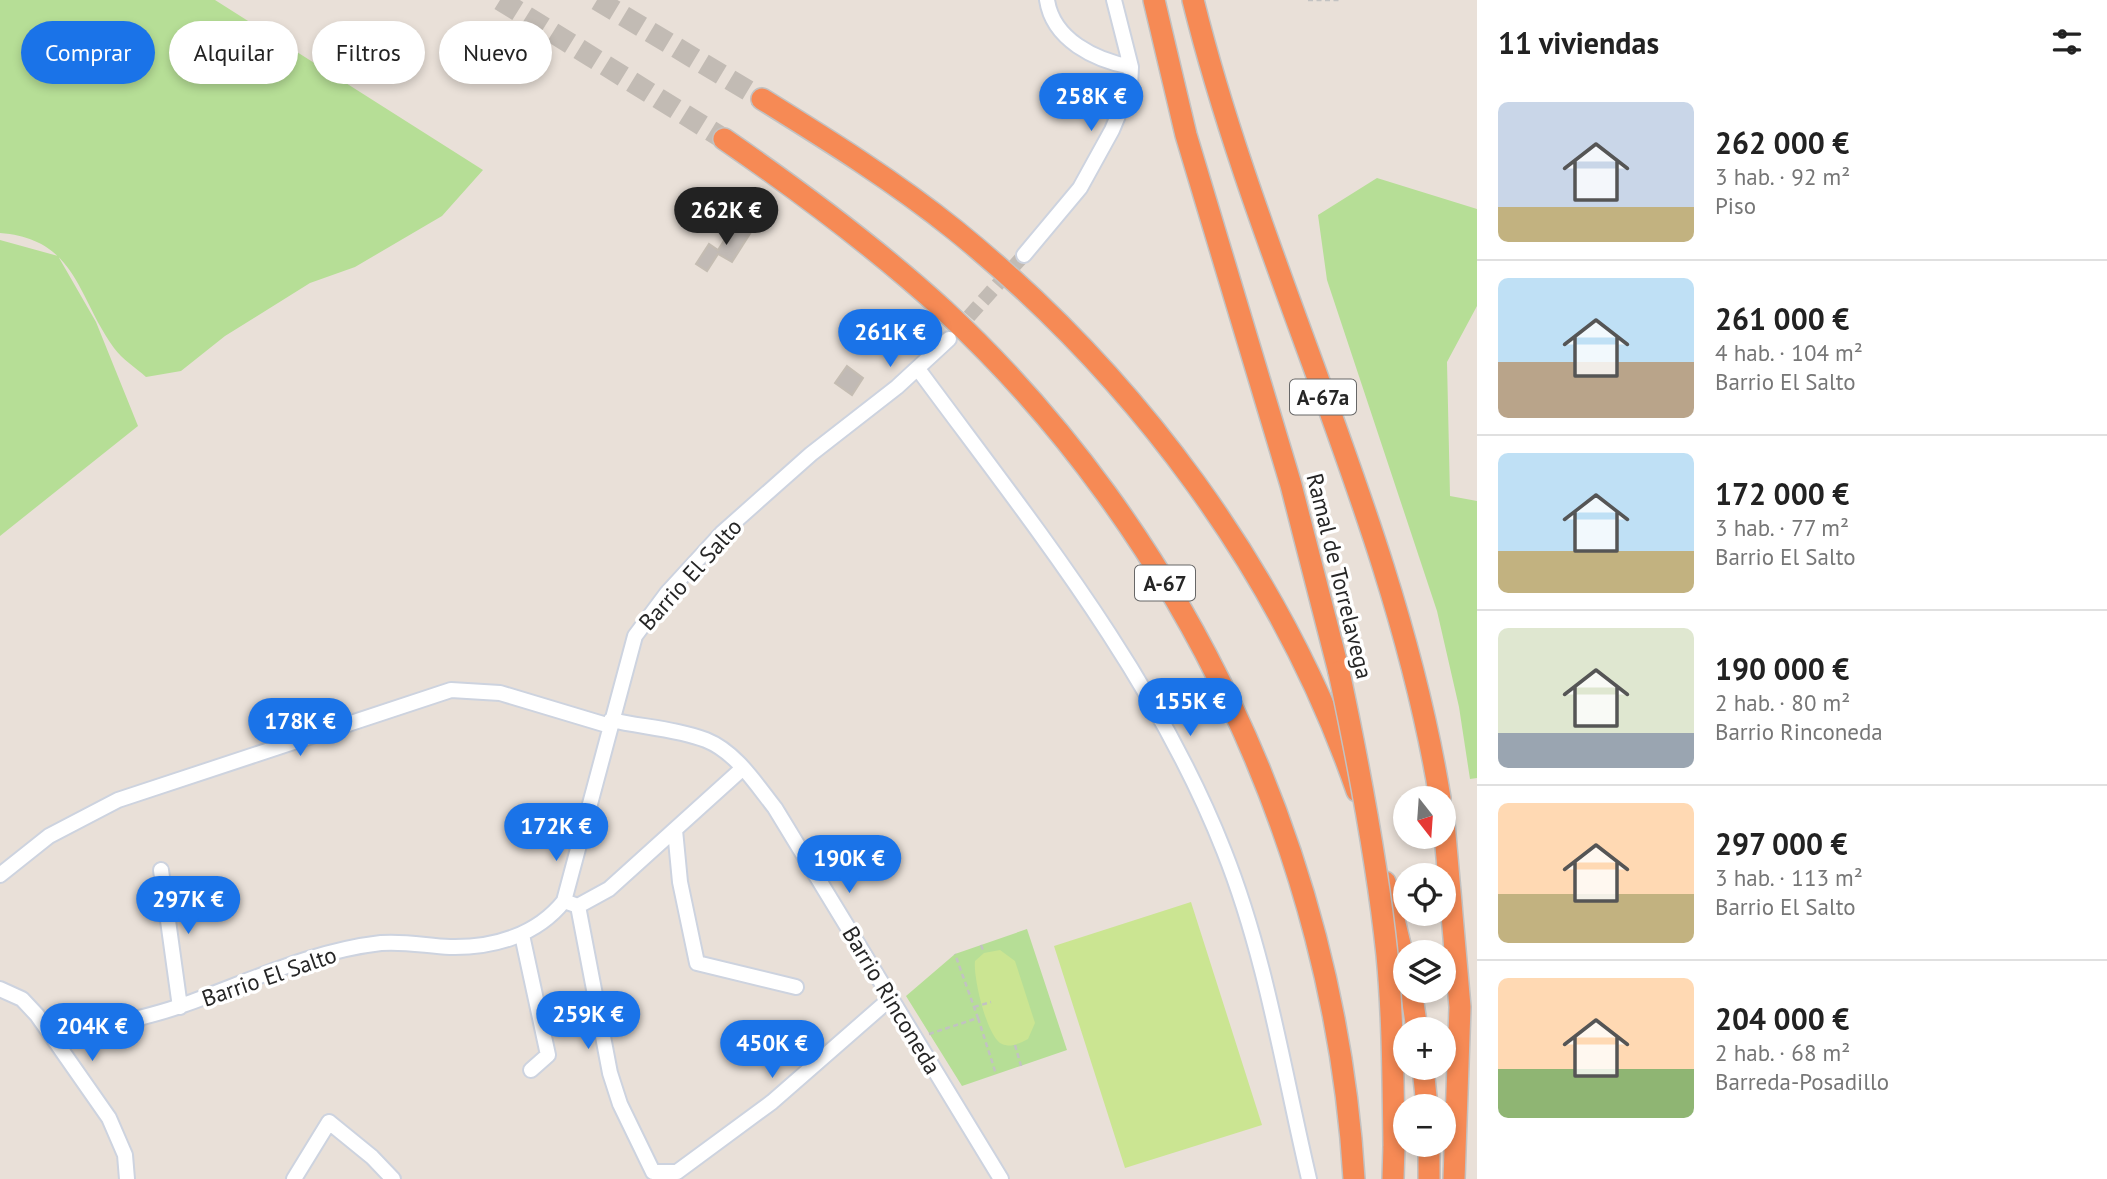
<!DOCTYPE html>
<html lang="es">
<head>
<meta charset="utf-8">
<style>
	body { margin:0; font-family:"PT Sans",sans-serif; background:#f6f6f6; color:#222; height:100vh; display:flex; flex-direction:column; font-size:26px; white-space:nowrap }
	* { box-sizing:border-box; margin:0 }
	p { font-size:23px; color:#767676 }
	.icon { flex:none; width:38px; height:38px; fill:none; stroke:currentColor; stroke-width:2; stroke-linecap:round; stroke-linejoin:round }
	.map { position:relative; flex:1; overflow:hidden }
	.details { display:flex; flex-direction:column; background:#fff; width:630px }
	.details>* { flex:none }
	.hud { position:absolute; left:21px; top:21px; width:665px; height:63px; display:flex; gap:14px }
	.needle { width:46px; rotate:163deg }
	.tools { position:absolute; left:1393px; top:786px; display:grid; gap:14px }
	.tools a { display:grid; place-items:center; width:63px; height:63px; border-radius:50%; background:#fff; box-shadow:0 4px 10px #0003; font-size:35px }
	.price { position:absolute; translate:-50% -60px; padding:0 16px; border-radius:24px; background:#1a73e8; color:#fff; font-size:23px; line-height:46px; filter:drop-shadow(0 2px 4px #0008) }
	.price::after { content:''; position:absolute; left:50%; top:42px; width:21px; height:16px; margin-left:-10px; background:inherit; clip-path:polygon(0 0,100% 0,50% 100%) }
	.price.current { background:#222; color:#fff }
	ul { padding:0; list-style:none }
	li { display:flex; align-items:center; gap:21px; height:175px; padding:0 21px }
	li+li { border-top:2px solid #e0e0e0 }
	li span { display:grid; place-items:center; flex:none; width:196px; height:140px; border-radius:10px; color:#555 }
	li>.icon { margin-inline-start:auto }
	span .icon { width:84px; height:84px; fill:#fffc; stroke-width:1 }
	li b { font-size:30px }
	h2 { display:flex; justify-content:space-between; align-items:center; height:84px; padding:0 21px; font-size:30px }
	.pill { padding:0 24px; border-radius:32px; background:#fff; box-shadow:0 4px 10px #0003; font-size:24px; line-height:63px }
	.pill.current { background:#1a73e8; color:#fff }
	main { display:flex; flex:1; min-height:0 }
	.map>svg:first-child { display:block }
	.green { fill:#b6de96 }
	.pitch { fill:#cbe592 }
	.building { fill:#c1bab5; stroke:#c4bcb2; stroke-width:2 }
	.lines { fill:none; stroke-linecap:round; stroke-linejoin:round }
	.minor-tunnel { stroke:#c2bbb4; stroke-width:14; stroke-dasharray:14 7; stroke-linecap:butt }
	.highway-tunnel { stroke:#c2bbb4; stroke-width:21; stroke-dasharray:21 10; stroke-linecap:butt }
	.minor-casing { stroke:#cdd3df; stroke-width:18 }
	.highway-casing { stroke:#c2c2c2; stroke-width:24 }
	.path { stroke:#c2c2c2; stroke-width:2.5; stroke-dasharray:5 3.5; stroke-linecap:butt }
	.minor { stroke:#fff; stroke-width:14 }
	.highway { stroke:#f68a55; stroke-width:21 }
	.highway-bridge-casing { stroke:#c2c2c2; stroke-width:24; stroke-linecap:butt }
	.highway-bridge { stroke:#f68a55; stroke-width:21 }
	.labels { text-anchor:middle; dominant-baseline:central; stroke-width:7; stroke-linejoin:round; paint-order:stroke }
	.shield { fill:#fff; stroke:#676767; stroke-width:2 }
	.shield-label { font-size:21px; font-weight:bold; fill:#262626 }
	.street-label { font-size:23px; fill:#262626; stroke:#fff }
</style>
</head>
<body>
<main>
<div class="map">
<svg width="1477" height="1179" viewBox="0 0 1477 1179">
	<rect width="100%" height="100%" fill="#e9e0d8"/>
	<path class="green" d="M0,0H215L483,170L442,216L355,267L310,283L225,336L181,371L146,377C136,368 122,359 114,348C77,297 77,239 0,233Z
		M1377,178L1477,209V306L1447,362L1450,496L1477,501V778L1470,779L1459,707L1437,611L1327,280L1318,215Z
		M0,240L58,256L96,322L138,426L0,536Z
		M1027,929L1067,1050L962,1086L906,996L955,954Z"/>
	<path class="pitch" d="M1191,902L1262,1125L1125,1168L1054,946Z
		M1000,950L1015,961L1035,1023L1028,1039C1020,1043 1011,1048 1002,1044C987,1038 973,977 975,961L984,953Z"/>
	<path class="building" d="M736,222L751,232L732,262L718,254L707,271L696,264L709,244L718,250Z
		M847,366L863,378L852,395L835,383Z"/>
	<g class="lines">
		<path class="minor-tunnel" d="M955,332L1024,255"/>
		<path class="highway-tunnel" d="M500,0L724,139
			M597,0L762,99"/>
		<g class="minor-casing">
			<path id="minor" d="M1047,0C1053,40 1095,60 1131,67
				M1024,255L1080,188L1112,130L1130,87L1131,67L1114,0
				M918,369C1030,521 1154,673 1224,851C1266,957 1283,1069 1309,1179
				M611,720C642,727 678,729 706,740C736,752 756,784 775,808L1001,1179
				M675,830L680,882L697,963L796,987
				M161,870L180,1007
				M0,875L49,836L118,800L451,690L500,693L610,726
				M564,901L578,906L610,1073L620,1104L653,1172
				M578,906L609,889L743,768
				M522,935L548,1055L531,1070
				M0,989L22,999L37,1015L109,1118L125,1155L127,1179
				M53,1038C96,1027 142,1020 183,1005C248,982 311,951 381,943C405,941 427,946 450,947C494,948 537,935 564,901L635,636L667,593L722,533L811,454L897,387L949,339
				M653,1172H677L772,1102L891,998
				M294,1179L329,1122L372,1157L393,1179"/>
		</g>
		<g class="highway-casing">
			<path id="highway" d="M1154,0L1186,135L1291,485L1339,672
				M1193,0C1260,270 1395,522 1440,798
				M762,99C828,140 894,181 955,230C1135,376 1281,571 1357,791
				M724,139C801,192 875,247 944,310C1183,532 1335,853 1354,1179
				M1444,823L1460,1007L1454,1179
				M1385,882L1405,965
				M1411,990L1417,1029
				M1423,1068L1427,1106
				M1429,1144V1179
				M1393,1179L1394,1146"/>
		</g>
		<path class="path" d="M1308,0H1340
			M981,945L984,953
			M974,1007L991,1002
			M978,1018L996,1074
			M929,1034L978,1018L955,954
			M1015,1045L1021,1066"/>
		<use href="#minor" class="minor"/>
		<use href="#highway" class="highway"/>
		<g class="highway-bridge-casing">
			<path id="highway-bridge" d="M1339,672C1359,766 1377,860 1387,955C1393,1018 1393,1082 1394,1146"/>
		</g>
		<use href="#highway-bridge" class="highway-bridge"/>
	</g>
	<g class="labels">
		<g class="shield">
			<rect x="1290" y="379.5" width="66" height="35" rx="5"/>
			<rect x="1135" y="565.5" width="60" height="35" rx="5"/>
		</g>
		<g class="shield-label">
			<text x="1323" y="397">A-67a</text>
			<text x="1165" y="583">A-67</text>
		</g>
		<g class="street-label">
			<text transform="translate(690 574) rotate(-48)">Barrio El Salto</text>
			<text transform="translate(1340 576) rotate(76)">Ramal de Torrelavega</text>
			<text transform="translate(269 976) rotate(-19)">Barrio El Salto</text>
			<text transform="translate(892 1000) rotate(59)">Barrio Rinconeda</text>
		</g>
	</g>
</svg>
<div class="tools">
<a><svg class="needle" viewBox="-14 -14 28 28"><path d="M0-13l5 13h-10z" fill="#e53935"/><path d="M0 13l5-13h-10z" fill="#767676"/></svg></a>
<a><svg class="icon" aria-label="locate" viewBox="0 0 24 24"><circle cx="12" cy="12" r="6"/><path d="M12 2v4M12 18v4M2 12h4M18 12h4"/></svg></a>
<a><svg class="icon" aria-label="layers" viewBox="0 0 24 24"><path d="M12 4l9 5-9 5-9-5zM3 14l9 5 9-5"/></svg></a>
<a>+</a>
<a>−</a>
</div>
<b class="price" style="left:1091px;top:133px">258K €</b>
<b class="price current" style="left:726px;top:247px">262K €</b>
<b class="price" style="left:890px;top:369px">261K €</b>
<b class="price" style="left:1190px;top:738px">155K €</b>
<b class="price" style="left:300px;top:758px">178K €</b>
<b class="price" style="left:556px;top:863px">172K €</b>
<b class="price" style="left:849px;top:895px">190K €</b>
<b class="price" style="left:188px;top:936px">297K €</b>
<b class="price" style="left:588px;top:1051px">259K €</b>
<b class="price" style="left:92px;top:1063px">204K €</b>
<b class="price" style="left:772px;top:1080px">450K €</b>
<div class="hud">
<a class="pill current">Comprar</a>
<a class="pill">Alquilar</a>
<a class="pill">Filtros</a>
<a class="pill">Nuevo</a>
</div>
</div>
<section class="details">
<h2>11 viviendas<svg class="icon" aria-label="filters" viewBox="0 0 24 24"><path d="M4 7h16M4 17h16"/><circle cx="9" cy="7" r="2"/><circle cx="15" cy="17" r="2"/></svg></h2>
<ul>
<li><span style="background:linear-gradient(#c9d6e8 75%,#c2b280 0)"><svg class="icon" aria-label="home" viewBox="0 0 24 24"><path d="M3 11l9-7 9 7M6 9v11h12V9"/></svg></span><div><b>262 000 €</b><p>3 hab. · 92 m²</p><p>Piso</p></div></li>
<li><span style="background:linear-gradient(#bfe0f5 60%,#b9a48a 0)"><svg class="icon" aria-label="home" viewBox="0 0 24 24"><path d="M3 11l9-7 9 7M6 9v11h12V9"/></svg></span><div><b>261 000 €</b><p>4 hab. · 104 m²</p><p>Barrio El Salto</p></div></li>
<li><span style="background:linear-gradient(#bfe0f5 70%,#c2b280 0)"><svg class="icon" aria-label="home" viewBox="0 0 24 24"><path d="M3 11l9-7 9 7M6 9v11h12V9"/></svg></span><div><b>172 000 €</b><p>3 hab. · 77 m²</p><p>Barrio El Salto</p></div></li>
<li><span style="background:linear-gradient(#dfe7d0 75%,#9aa5b1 0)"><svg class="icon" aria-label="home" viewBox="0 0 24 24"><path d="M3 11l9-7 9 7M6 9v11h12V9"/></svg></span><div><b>190 000 €</b><p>2 hab. · 80 m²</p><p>Barrio Rinconeda</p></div></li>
<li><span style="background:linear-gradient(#ffd9b3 65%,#c2b280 0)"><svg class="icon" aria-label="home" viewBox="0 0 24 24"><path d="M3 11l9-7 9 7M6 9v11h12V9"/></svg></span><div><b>297 000 €</b><p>3 hab. · 113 m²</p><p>Barrio El Salto</p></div></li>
<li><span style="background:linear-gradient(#ffd9b3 65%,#8fb573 0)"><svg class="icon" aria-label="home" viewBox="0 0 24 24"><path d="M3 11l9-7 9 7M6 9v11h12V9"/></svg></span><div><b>204 000 €</b><p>2 hab. · 68 m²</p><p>Barreda-Posadillo</p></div></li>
</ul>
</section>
</main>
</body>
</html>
